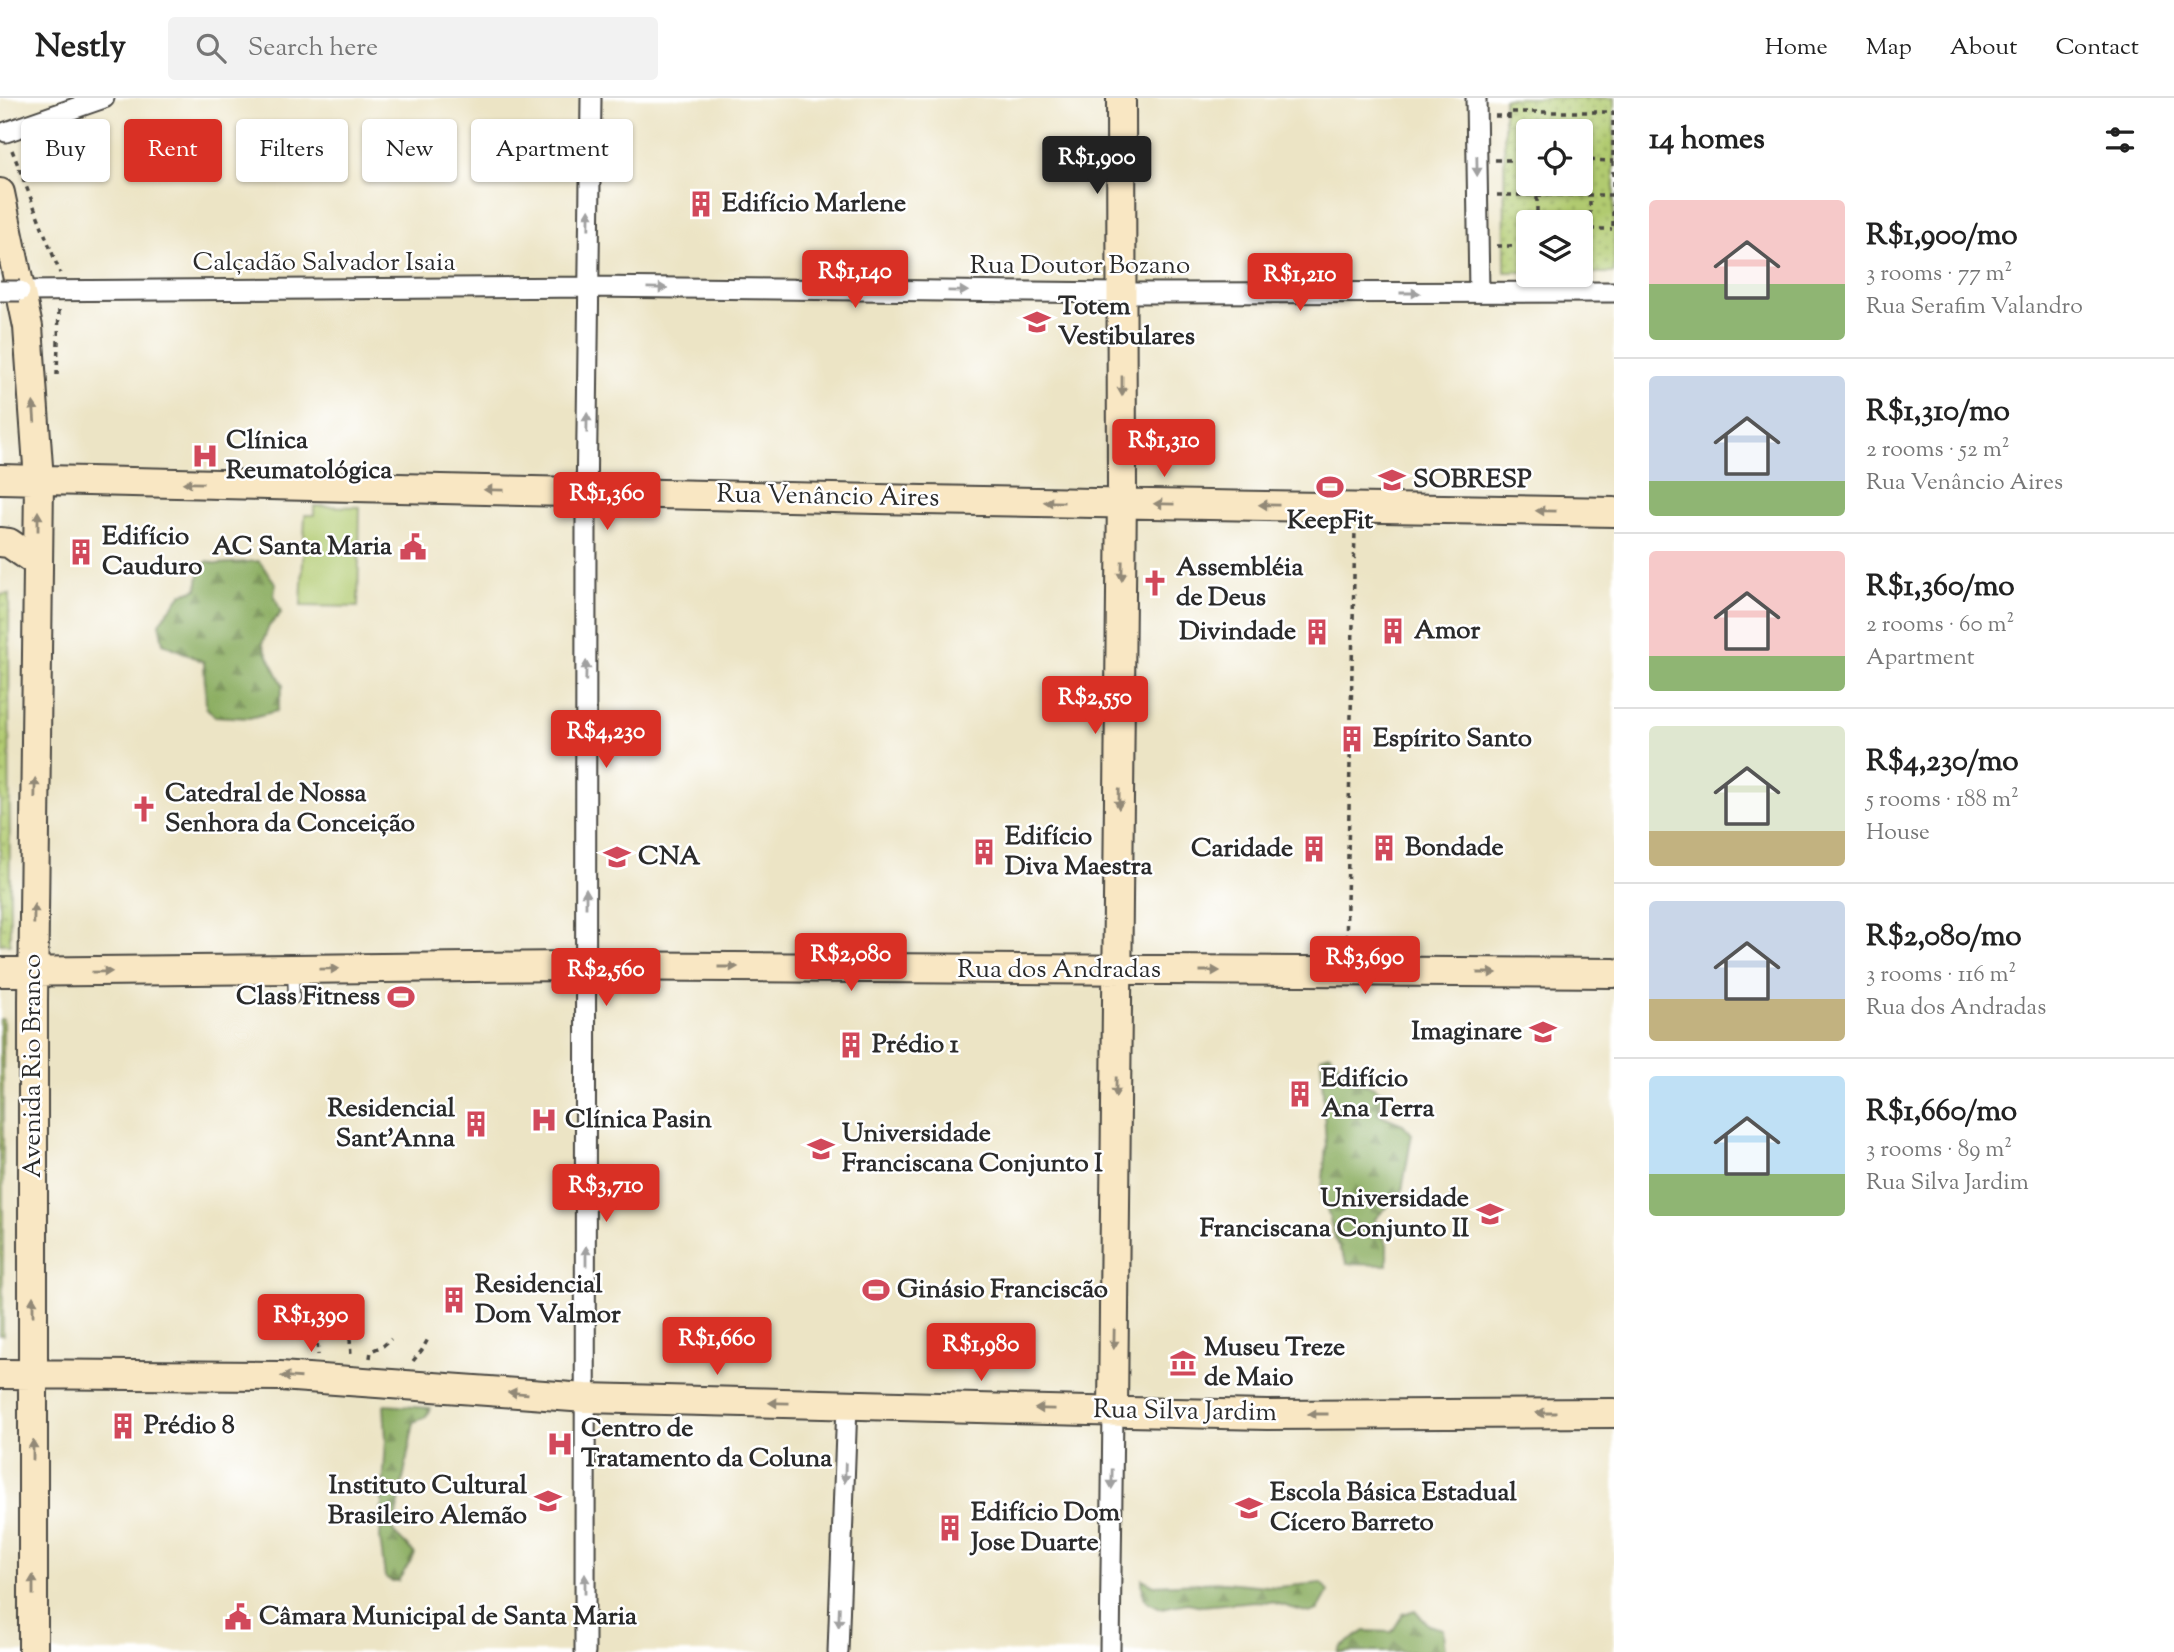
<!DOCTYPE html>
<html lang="en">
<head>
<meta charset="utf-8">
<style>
	body { margin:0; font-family:"Sorts Mill Goudy",serif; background:#f2f2f2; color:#222; height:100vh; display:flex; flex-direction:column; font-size:26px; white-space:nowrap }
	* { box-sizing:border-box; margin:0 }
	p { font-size:23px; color:#767676 }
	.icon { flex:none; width:38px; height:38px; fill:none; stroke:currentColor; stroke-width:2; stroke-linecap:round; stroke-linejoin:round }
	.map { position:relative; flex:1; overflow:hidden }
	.panel { display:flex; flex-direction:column; background:#fff; width:560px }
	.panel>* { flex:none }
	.hud { position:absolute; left:21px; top:21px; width:665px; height:63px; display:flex; gap:14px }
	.controls { position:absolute; left:1516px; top:21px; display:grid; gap:14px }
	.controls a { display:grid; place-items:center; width:77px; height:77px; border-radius:7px; background:#fff; box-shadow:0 2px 5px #0004; font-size:35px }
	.price { position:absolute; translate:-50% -60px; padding:0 16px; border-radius:7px; background:#d93025; color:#fff; font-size:23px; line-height:46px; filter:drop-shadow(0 2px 4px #0008) }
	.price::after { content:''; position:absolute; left:50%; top:42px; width:21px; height:16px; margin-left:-10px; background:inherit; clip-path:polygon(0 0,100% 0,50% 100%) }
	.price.on { background:#222; color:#fff }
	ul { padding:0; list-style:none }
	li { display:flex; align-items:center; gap:21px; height:175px; padding:0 35px }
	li+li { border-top:2px solid #e0e0e0 }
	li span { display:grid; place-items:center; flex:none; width:196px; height:140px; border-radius:7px; color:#555 }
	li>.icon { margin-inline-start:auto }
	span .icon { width:84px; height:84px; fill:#fffc; stroke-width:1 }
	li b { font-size:30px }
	h2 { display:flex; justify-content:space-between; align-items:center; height:84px; padding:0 35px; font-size:30px }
	.chip { padding:0 24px; border-radius:7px; background:#fff; box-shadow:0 2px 5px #0004; font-size:24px; line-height:63px }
	.chip.on { background:#d93025; color:#fff }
	header { display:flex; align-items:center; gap:42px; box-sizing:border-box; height:98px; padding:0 35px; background:#fff; border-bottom:2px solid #e0e0e0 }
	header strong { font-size:33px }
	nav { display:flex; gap:38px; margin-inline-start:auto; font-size:24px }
	.search { width:490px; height:63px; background:#f2f2f2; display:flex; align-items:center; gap:18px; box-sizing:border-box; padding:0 24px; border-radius:7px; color:#767676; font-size:26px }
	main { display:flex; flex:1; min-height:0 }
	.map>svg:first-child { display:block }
	.green { fill:#b1ca70; stroke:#6e7a4e; stroke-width:2 }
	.forest { fill:url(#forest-firs); stroke:#5c6c46; stroke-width:2 }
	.park { fill:url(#park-dots); stroke:#6e7a4e; stroke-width:2; fill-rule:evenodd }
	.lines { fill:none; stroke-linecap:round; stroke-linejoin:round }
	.lane-casing { stroke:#484742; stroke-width:13 }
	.street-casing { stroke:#484742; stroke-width:23 }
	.secondary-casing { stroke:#484742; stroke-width:32 }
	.path { stroke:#484742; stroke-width:3.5; stroke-dasharray:5 5; stroke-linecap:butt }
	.lane { stroke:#fff; stroke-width:10 }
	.street { stroke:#fff; stroke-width:19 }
	.secondary { stroke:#f9e7c3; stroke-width:28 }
	.street-bridge-casing { stroke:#484742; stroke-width:23; stroke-linecap:butt }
	.street-bridge { stroke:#fff; stroke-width:19 }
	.oneway { fill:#a0a0a0 }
	.oneway2 { fill:#928977 }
	.labels { text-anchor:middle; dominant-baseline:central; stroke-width:5; stroke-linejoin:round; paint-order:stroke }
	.poi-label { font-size:26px; font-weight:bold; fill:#2b2b2b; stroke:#fff; text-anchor:start }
	.street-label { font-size:26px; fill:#2b2b2b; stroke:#fff }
</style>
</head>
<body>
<header>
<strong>Nestly</strong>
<div class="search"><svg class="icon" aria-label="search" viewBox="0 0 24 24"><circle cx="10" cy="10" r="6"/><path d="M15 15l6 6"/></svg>Search here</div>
<nav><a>Home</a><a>Map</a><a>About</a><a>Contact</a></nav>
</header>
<main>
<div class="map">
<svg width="1614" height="1554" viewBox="0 0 1614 1554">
	<defs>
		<pattern id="forest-firs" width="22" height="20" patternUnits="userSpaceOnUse" patternTransform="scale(1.75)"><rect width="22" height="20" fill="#8cae62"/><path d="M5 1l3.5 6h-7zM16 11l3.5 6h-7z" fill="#738e51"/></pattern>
		<pattern id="park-dots" width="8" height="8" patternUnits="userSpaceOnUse" patternTransform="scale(1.75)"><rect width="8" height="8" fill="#b1ca70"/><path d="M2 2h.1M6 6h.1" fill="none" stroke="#90a45c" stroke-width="1.8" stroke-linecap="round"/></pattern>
	</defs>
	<rect width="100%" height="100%" fill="#fff"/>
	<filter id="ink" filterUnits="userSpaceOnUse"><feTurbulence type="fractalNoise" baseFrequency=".0143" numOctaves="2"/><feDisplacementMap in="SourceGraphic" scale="14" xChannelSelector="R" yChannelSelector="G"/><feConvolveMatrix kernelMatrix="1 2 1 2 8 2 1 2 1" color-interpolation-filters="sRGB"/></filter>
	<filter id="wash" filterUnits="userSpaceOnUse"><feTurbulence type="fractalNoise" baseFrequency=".00686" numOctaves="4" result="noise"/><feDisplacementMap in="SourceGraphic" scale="28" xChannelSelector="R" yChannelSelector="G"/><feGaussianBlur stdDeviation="1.57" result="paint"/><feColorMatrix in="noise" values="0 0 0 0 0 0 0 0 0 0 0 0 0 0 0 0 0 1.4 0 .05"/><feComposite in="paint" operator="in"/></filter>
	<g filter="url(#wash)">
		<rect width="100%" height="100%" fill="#ece4c5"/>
		<path class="green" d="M314,408L360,409L358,509L301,508L305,417H314Z"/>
		<path class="forest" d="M208,463L217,466L259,463L276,486L274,496L281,515L269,528L262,546L283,587L277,613L249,620L214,618L206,609L204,564L163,545L159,525L182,496L197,491L200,469Z
			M1330,956L1338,964L1348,982L1374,989L1383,995L1378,1016L1403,1026L1412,1036L1402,1093L1374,1122L1387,1146V1167L1347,1166L1336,1144L1322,1093L1326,1048L1321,959Z
			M384,1307L430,1310L426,1319L414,1324L393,1434L415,1456L398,1483H391L385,1479L380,1440L386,1341Z
			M1142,1481L1154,1487L1224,1484L1277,1489L1322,1485L1328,1494L1318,1512L1309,1515L1272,1504L1255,1503L1202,1508L1188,1505L1161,1510L1148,1504L1143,1499Z
			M1415,1512L1428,1527L1443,1531L1445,1554H1338L1340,1549L1365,1533L1392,1534L1403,1516Z"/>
		<path class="park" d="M1504,0H1614V175H1580V124H1528V174H1505ZM1580,33V86H1528V33Z
			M9,496L10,846H0V497Z
			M0,921H3V1237H0Z"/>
	</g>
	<g filter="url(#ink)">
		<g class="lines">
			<g class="lane-casing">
				<path id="lane" d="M293,872L294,900"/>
			</g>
			<g class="street-casing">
				<path id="street" d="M1476,0L1479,194
					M6,34L104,0
					M20,193L589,189L1122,195L1614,194
					M585,1554L586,412L591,0
					M838,1554L847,1306
					M1110,1554L1113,1313"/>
			</g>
			<g class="secondary-casing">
				<path id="secondary" d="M0,95L28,229L39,382L33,904V1554
					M0,381L923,402L1614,414
					M0,444L9,445L38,465
					M0,874L569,868L1614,875
					M0,1276L280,1278L586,1300L1129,1314L1267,1317L1614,1315
					M1113,1313L1122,393L1121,0"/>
			</g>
			<path class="path" d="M1495,18H1509
				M1509,21V14H1613V131
				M12,52L60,175
				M1495,62H1528
				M1580,62L1613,63
				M1497,97H1612
				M1527,97V62
				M1537,124V97
				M1590,131H1612
				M1497,148H1528
				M1580,148H1590V97
				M57,277L59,211
				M1346,851L1355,431
				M349,1221L351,1259
				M316,1226L318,1257
				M370,1260L371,1253L383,1248L391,1241
				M413,1263L422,1252L428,1241"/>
			<use href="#lane" class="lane"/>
			<use href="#street" class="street"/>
			<use href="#secondary" class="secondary"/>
			<g class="street-bridge-casing">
				<path id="street-bridge" d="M0,193H20"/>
			</g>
			<use href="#street-bridge" class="street-bridge"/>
		</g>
		<defs><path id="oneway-solid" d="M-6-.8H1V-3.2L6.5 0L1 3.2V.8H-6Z" transform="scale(1.75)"/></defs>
		<g class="oneway">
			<use href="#oneway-solid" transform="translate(1477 68) rotate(89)"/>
			<use href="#oneway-solid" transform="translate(589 121) rotate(-89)"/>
			<use href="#oneway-solid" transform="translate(657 190) rotate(1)"/>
			<use href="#oneway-solid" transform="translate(958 193) rotate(1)"/>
			<use href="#oneway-solid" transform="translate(1410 195)"/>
			<use href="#oneway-solid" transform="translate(587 325) rotate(-89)"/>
			<use href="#oneway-solid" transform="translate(586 573) rotate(-89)"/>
			<use href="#oneway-solid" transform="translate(586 800) rotate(-90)"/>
			<use href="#oneway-solid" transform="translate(586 1158) rotate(-90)"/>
			<use href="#oneway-solid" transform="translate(845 1375) rotate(92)"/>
			<use href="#oneway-solid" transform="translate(1112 1381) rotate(91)"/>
			<use href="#oneway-solid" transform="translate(585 1486) rotate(-90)"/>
			<use href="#oneway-solid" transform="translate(839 1519) rotate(92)"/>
		</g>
		<g class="oneway2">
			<use href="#oneway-solid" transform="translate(1122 288) rotate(90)"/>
			<use href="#oneway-solid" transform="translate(34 314) rotate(-94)"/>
			<use href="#oneway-solid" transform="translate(193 385) rotate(-179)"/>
			<use href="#oneway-solid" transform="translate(494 392) rotate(-179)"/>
			<use href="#oneway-solid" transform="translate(1054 404) rotate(-179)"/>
			<use href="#oneway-solid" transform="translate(1164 406) rotate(-179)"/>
			<use href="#oneway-solid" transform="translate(1269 407) rotate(-179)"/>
			<use href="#oneway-solid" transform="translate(1546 413) rotate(-179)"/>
			<use href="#oneway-solid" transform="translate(38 423) rotate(-90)"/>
			<use href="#oneway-solid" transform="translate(1122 473) rotate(91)"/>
			<use href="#oneway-solid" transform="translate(35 690) rotate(-89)"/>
			<use href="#oneway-solid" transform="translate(1119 701) rotate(91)"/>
			<use href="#oneway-solid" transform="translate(34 816) rotate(-89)"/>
			<use href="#oneway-solid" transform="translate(728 869)"/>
			<use href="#oneway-solid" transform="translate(329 871) rotate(-1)"/>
			<use href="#oneway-solid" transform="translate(1210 873)"/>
			<use href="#oneway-solid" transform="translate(102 874) rotate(-1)"/>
			<use href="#oneway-solid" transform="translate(1487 875)"/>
			<use href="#oneway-solid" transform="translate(1116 989) rotate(91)"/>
			<use href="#oneway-solid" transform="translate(33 1208) rotate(-90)"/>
			<use href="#oneway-solid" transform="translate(1114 1241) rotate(91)"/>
			<use href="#oneway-solid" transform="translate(291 1279) rotate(-176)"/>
			<use href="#oneway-solid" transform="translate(518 1295) rotate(-175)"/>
			<use href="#oneway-solid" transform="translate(779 1305) rotate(-179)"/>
			<use href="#oneway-solid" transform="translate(1045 1311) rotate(-179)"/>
			<use href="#oneway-solid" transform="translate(1546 1315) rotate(180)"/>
			<use href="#oneway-solid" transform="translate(1318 1316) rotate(180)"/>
			<use href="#oneway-solid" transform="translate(33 1352) rotate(-90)"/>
			<use href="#oneway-solid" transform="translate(33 1487) rotate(-90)"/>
		</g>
	</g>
	<defs>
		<g id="building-bare" transform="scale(2.1)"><path d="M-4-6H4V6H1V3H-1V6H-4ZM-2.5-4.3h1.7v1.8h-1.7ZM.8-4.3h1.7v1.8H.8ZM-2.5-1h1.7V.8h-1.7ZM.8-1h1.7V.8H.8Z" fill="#d1495b" stroke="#fff" stroke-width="2.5" paint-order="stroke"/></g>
		<g id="school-bare" transform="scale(2.1)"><path d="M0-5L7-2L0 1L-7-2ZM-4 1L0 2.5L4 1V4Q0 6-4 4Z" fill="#d1495b" stroke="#fff" stroke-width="2.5" paint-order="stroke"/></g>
		<g id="hospital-bare" transform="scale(2.1)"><path d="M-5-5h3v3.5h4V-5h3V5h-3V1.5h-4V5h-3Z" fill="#d1495b" stroke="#fff" stroke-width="2.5" paint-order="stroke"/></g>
		<g id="university-bare" transform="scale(2.1)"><path d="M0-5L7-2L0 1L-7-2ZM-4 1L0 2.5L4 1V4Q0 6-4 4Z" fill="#d1495b" stroke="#fff" stroke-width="2.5" paint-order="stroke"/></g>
		<g id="stadium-bare" transform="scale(2.1)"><path d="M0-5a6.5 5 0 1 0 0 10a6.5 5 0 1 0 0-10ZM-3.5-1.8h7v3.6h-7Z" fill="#d1495b" stroke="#fff" stroke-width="2.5" paint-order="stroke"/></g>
		<g id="civic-bare" transform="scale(2.1)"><path d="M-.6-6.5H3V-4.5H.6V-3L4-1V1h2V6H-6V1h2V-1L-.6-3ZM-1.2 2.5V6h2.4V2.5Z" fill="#d1495b" stroke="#fff" stroke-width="2.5" paint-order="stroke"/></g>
		<g id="church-bare" transform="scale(2.1)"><path d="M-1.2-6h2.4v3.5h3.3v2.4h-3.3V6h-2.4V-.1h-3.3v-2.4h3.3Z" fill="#d1495b" stroke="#fff" stroke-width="2.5" paint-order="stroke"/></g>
		<g id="museum-bare" transform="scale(2.1)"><path d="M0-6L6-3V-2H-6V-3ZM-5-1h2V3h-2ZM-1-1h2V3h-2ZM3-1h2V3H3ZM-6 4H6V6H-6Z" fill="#d1495b" stroke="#fff" stroke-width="2.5" paint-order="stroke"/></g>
	</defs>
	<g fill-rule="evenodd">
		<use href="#building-bare" x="701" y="106"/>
		<use href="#school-bare" x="1037" y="224"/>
		<use href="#hospital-bare" x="205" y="358"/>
		<use href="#university-bare" x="1392" y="382"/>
		<use href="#stadium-bare" x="1330" y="389"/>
		<use href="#civic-bare" x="413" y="449"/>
		<use href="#building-bare" x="81" y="454"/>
		<use href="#church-bare" x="1155" y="485"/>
		<use href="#building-bare" x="1393" y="533"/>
		<use href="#building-bare" x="1317" y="534"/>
		<use href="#building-bare" x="1352" y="641"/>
		<use href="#church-bare" x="144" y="711"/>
		<use href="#building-bare" x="1384" y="750"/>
		<use href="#building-bare" x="1314" y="751"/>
		<use href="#building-bare" x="984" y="754"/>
		<use href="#school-bare" x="617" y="759"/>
		<use href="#stadium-bare" x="401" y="899"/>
		<use href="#school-bare" x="1543" y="934"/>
		<use href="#building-bare" x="851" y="947"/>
		<use href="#building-bare" x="1300" y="996"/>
		<use href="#hospital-bare" x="544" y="1022"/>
		<use href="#building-bare" x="476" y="1026"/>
		<use href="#university-bare" x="821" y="1051"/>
		<use href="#university-bare" x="1490" y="1116"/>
		<use href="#stadium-bare" x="876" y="1192"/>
		<use href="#building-bare" x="454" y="1202"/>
		<use href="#museum-bare" x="1183" y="1265"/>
		<use href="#building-bare" x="123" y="1328"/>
		<use href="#hospital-bare" x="560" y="1346"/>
		<use href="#school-bare" x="548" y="1403"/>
		<use href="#school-bare" x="1249" y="1410"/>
		<use href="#building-bare" x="950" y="1430"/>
		<use href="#civic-bare" x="238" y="1519"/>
	</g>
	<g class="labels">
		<g class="poi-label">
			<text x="722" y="106">Edifício Marlene</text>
			<text x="1058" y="209">Totem<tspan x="1058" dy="30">Vestibulares</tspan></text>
			<text x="226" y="343">Clínica<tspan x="226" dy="30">Reumatológica</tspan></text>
			<text x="1413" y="382">SOBRESP</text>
			<text x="1330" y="423" text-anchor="middle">KeepFit</text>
			<text x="102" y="439">Edifício<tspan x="102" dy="30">Cauduro</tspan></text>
			<text x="392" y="449" text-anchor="end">AC Santa Maria</text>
			<text x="1176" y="470">Assembléia<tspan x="1176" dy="30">de Deus</tspan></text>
			<text x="1414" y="533">Amor</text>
			<text x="1296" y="534" text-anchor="end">Divindade</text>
			<text x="1373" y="641">Espírito Santo</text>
			<text x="165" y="696">Catedral de Nossa<tspan x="165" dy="30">Senhora da Conceição</tspan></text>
			<text x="1005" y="739">Edifício<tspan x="1005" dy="30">Diva Maestra</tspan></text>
			<text x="1405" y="750">Bondade</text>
			<text x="1293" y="751" text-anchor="end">Caridade</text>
			<text x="638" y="759">CNA</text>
			<text x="380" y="899" text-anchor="end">Class Fitness</text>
			<text x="1522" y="934" text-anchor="end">Imaginare</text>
			<text x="872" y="947">Prédio 1</text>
			<text x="1321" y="981">Edifício<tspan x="1321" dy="30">Ana Terra</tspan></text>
			<text x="455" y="1011" text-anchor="end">Residencial<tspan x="455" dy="30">Sant’Anna</tspan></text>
			<text x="565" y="1022">Clínica Pasin</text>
			<text x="842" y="1036">Universidade<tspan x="842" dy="30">Franciscana Conjunto I</tspan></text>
			<text x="1469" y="1101" text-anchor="end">Universidade<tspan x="1469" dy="30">Franciscana Conjunto II</tspan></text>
			<text x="475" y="1187">Residencial<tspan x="475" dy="30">Dom Valmor</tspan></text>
			<text x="897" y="1192">Ginásio Franciscão</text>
			<text x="1204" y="1250">Museu Treze<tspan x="1204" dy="30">de Maio</tspan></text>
			<text x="144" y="1328">Prédio 8</text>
			<text x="581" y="1331">Centro de<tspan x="581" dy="30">Tratamento da Coluna</tspan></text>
			<text x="527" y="1388" text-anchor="end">Instituto Cultural<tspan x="527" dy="30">Brasileiro Alemão</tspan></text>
			<text x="1270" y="1395">Escola Básica Estadual<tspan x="1270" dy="30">Cícero Barreto</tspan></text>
			<text x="971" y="1415">Edifício Dom<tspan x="971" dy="30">Jose Duarte</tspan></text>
			<text x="259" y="1519">Câmara Municipal de Santa Maria</text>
		</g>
		<g class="street-label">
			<text x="324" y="165">Calçadão Salvador Isaia</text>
			<text x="1080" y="168">Rua Doutor Bozano</text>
			<text transform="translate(828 399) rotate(1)">Rua Venâncio Aires</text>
			<text x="1059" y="872">Rua dos Andradas</text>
			<text transform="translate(33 968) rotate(-90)">Avenida Rio Branco</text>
			<text transform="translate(1185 1314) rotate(1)">Rua Silva Jardim</text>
		</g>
	</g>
</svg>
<div class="controls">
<a><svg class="icon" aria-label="locate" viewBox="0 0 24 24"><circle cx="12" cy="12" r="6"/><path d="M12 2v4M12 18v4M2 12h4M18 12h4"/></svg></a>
<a><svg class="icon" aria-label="layers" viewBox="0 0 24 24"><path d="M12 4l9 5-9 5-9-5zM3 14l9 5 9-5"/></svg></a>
</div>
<b class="price on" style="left:1097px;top:98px">R$1,900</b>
<b class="price" style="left:855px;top:212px">R$1,140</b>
<b class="price" style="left:1300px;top:215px">R$1,210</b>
<b class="price" style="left:1164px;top:381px">R$1,310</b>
<b class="price" style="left:607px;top:434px">R$1,360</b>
<b class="price" style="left:1095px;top:638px">R$2,550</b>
<b class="price" style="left:606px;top:672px">R$4,230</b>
<b class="price" style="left:851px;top:895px">R$2,080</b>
<b class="price" style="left:1365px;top:898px">R$3,690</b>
<b class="price" style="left:606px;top:910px">R$2,560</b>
<b class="price" style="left:606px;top:1126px">R$3,710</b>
<b class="price" style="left:311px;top:1256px">R$1,390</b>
<b class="price" style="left:717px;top:1279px">R$1,660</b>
<b class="price" style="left:981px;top:1285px">R$1,980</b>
<div class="hud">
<a class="chip">Buy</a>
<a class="chip on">Rent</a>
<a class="chip">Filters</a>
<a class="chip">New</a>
<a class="chip">Apartment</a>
</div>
</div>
<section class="panel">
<h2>14 homes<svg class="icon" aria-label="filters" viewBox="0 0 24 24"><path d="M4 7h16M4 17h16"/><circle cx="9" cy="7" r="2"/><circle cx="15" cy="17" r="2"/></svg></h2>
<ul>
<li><span style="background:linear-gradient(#f6c9c9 60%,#8fb573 0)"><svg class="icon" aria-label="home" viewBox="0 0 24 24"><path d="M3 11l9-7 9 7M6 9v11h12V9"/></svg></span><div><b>R$1,900/mo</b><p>3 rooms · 77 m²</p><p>Rua Serafim Valandro</p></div></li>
<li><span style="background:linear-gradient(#c9d6e8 75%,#8fb573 0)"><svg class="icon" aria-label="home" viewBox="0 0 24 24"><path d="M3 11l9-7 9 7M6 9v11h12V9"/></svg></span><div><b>R$1,310/mo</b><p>2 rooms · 52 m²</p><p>Rua Venâncio Aires</p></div></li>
<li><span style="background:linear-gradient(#f6c9c9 75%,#8fb573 0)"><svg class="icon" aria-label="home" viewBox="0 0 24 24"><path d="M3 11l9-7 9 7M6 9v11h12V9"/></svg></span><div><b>R$1,360/mo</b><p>2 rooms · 60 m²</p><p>Apartment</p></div></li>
<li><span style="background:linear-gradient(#dfe7d0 75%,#c2b280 0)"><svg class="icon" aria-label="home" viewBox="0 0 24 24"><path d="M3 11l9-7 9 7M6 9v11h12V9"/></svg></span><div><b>R$4,230/mo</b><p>5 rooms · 188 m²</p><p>House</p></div></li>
<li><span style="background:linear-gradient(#c9d6e8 70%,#c2b280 0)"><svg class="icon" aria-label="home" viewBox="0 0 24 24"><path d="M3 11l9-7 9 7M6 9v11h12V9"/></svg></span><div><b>R$2,080/mo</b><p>3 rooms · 116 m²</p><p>Rua dos Andradas</p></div></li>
<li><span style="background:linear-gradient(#bfe0f5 70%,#8fb573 0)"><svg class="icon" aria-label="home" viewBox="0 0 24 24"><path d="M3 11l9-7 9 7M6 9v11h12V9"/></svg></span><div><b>R$1,660/mo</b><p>3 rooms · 89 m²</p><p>Rua Silva Jardim</p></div></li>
</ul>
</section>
</main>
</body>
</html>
